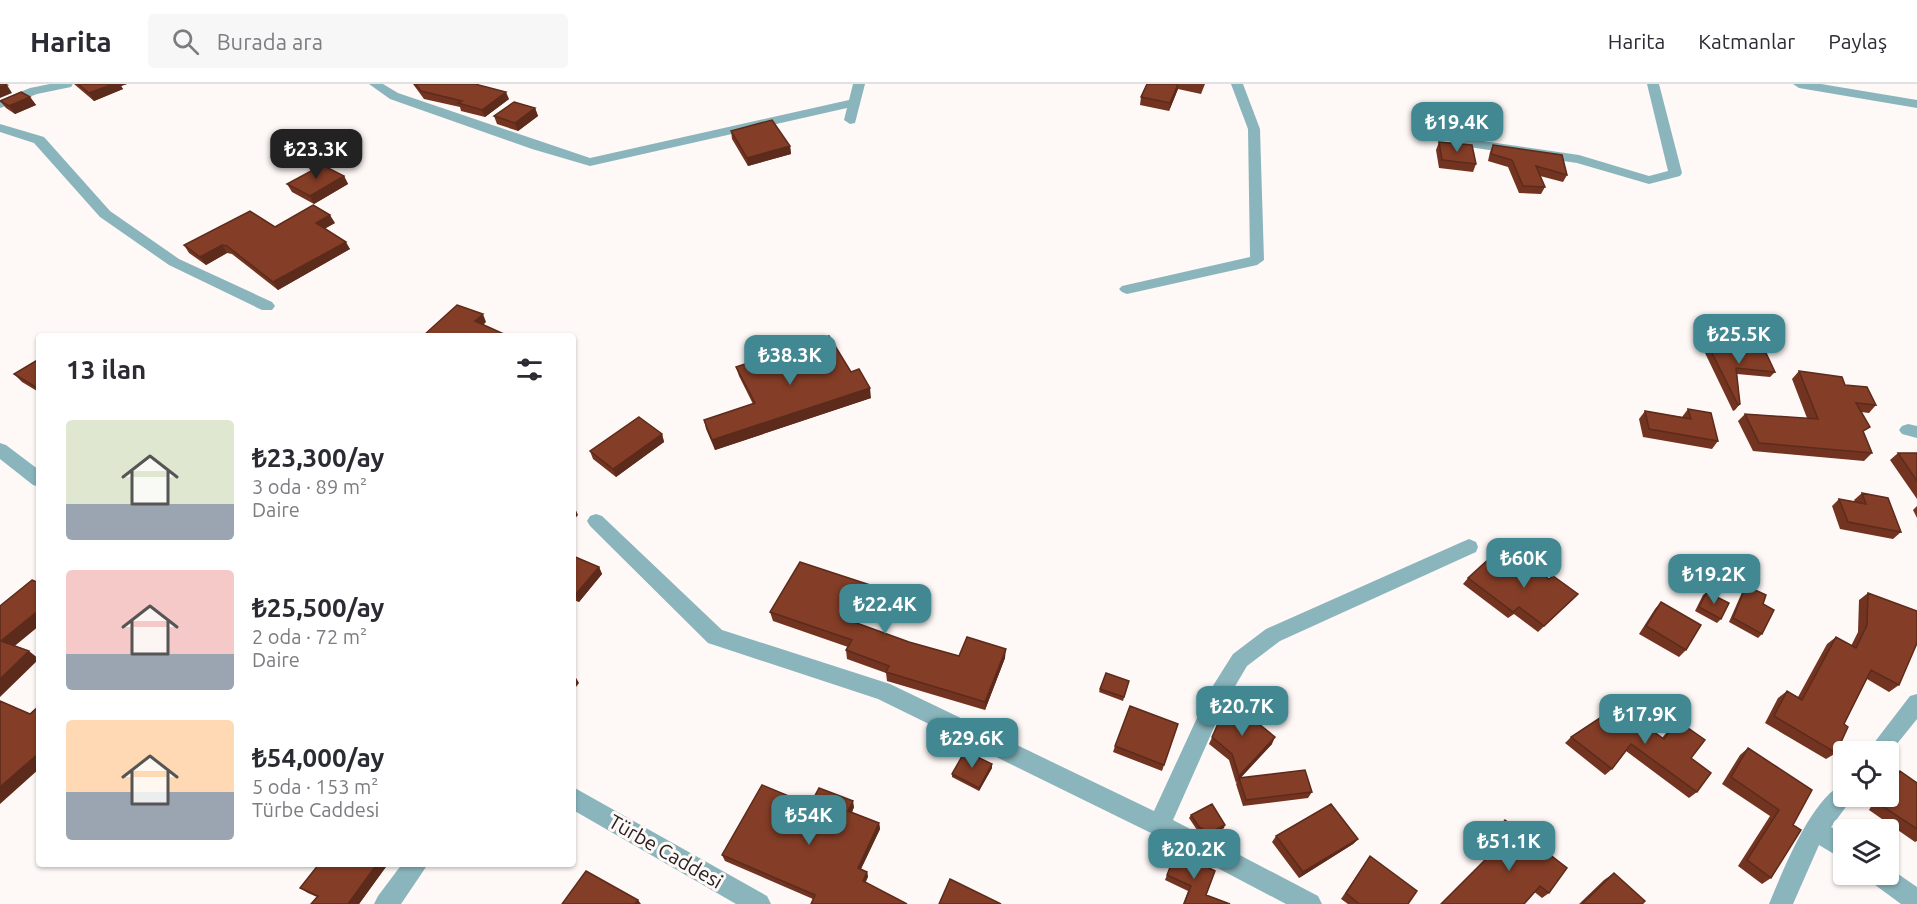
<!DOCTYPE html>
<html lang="tr">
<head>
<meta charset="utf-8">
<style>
	body { margin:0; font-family:Ubuntu,sans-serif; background:#f7f7f7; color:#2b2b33; height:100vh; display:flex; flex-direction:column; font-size:22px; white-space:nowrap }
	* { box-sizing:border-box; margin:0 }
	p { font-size:20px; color:#7c7c81 }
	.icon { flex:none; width:33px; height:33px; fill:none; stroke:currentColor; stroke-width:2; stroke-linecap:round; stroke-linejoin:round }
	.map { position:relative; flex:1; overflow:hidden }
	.panel { position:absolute; left:36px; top:249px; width:540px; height:534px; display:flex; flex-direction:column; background:#fff; border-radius:6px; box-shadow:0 2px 4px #0004 }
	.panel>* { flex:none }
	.fabs { position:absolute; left:1833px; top:657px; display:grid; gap:12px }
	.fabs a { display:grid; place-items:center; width:66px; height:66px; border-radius:6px; background:#fff; box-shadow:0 2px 4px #0004; font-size:30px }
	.price { position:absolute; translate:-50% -51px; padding:0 14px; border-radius:12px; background:#428893; color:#fff; font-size:20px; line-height:39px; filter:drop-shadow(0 2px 3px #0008) }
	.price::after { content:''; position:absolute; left:50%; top:36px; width:18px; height:14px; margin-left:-9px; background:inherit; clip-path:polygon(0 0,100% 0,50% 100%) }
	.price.on { background:#222; color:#fff }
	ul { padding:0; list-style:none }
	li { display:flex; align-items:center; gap:18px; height:150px; padding:0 30px }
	li span { display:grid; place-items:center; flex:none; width:168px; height:120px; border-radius:6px; color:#555 }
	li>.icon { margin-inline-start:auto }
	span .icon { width:72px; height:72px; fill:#fffc; stroke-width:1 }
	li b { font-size:26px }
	h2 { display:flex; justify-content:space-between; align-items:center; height:72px; padding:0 30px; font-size:26px }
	header { display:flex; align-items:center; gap:36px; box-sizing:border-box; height:84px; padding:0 30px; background:#fff; border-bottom:2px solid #e1e1e2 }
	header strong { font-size:28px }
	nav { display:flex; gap:33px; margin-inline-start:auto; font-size:21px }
	.search { width:420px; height:54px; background:#f7f7f7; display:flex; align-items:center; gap:15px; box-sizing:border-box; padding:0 21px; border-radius:6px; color:#7c7c81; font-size:22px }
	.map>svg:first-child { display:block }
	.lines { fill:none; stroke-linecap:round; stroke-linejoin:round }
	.minor { fill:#8ab5bc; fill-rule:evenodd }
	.tertiary { fill:#8ab5bc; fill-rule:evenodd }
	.wall { fill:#723421 }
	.shaded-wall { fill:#5c2b1b }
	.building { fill:#843d26; stroke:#5c2b1b; stroke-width:1.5 }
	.labels { text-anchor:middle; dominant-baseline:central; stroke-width:6; stroke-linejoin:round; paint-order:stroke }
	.near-street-label { font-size:20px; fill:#272221; stroke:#fef8f6 }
</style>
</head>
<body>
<header>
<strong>Harita</strong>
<div class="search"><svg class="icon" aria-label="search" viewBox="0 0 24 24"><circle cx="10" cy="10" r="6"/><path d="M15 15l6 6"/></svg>Burada ara</div>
<nav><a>Harita</a><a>Katmanlar</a><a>Paylaş</a></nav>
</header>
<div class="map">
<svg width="1917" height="820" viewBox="0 0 1917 820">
	<rect width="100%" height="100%" fill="#fef8f6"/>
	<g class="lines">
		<path class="minor" d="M50,0H73L71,3L37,10L0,24V16L30,4Z
			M369,0H383L398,9L590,74L849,16L853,0H865L855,39L850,40L844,36L847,24L590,82L532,65L390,15Z
			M1231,0H1243L1260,45L1264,176L1257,181L1127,210L1122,208L1119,205L1122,202L1250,173L1248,45Z
			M1647,0H1659L1682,89L1680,92L1649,100L1577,79L1469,63L1462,59L1469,55L1579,71L1649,92L1668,87Z
			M0,40L44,53L110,127L179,175L272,218L275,222L272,226H262L169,181L100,133L34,59L0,48Z
			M1908,340L1917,342V354L1902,350L1899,346L1902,342Z
			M596,430L602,432L722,546L890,600L1154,727L1209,608L1233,570L1266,545L1462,458L1469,455L1476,458L1478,463L1476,468L1280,557L1247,582L1224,621L1173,736L1318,812L1322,820H1286L1151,749L878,615L708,559L590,442L587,437L590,432Z
			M1917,610V635L1888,671V668H1867L1910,612Z
			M1844,700V712H1854L1831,743L1844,751V776L1819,761L1793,820H1769C1782,789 1812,712 1844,700Z
			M402,780H428L401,820H374L378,812Z
			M1888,783L1917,803V820H1901L1871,798L1868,790H1888Z"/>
		<path class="tertiary" d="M1793,0H1821L1917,16V24L1799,4Z
			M0,359L6,361L39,386V403L33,401L0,375Z
			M573,703L767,812L771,820H736L573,726Z"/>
	</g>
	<path class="wall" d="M74,0H127L121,2L123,5L94,17Z
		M413,0H475L509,15L485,33L461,27L460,23L424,15Z
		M1147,0H1205L1201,10L1178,5L1169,27L1140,21L1141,13Z
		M30,13L36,21L15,30L6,24L0,17Z
		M535,24L538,32L518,47L497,40L494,32Z
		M731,47L790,62L791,70L748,82L732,55Z
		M1439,58L1476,80L1473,88L1439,84L1436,66Z
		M1493,61L1567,91L1563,98L1540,92L1545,103L1541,110L1519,109L1508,83L1488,77L1490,68Z
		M344,92L348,100L314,120L292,108L287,100Z
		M335,139L325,144L350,165L278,206L232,170L227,169L206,181L189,169L184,161L275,143Z
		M1709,263L1775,288L1770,293L1737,290L1740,320L1735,326L1733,327L1705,269Z
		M39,275V310L37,307L22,298L14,290Z
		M736,283L851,288L871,314L715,366L706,345L704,336L753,320L739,292Z
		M1799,287L1845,301L1876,321L1869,329L1861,328L1864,349L1872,369L1864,377L1753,367L1738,337L1745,330L1807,334L1792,295Z
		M1688,325L1718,357L1712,365L1643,353L1639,335L1645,327L1682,333Z
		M662,350L664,358L616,393L593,375L590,367Z
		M1898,369H1917V415L1890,376Z
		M1862,409L1901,448L1893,455L1840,445L1832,422L1839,415L1855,418L1854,416Z
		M1917,422V434L1913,426Z
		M573,472L599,483L602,490L579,518L573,516Z
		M1509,487L1572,516L1538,548L1514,530L1508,534L1463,500L1468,494Z
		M1746,502L1763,520L1762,550L1758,554L1729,538L1743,506Z
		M1707,508L1721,535L1717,539L1695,527L1703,511Z
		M1868,509L1899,601L1889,608L1867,595L1844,640L1836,669L1826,675L1765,639L1778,614L1787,607L1798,613L1827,560L1836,553L1851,562L1858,548L1859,516Z
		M871,510L856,539L909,558L959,572L1005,574L985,626L887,597L886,589L847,575L846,566L848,563L773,537L770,528Z
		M1661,518L1686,566L1679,573L1639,550L1655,525Z
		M1129,597L1123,617L1099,608L1100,605Z
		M1222,631L1272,660L1240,694L1312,708L1308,714L1243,722L1236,700L1238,696L1236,699L1229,676L1209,660Z
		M1678,637L1691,674L1697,708L1689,714L1626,667L1612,685L1605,691L1565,659L1571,653L1662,654L1671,643Z
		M1178,640L1162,687L1113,668L1115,662Z
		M1748,664L1793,741L1771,794L1762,800L1738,782L1770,732L1722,700L1740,671Z
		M992,684L979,707L952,693V690Z
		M1900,687L1917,699V757L1915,758L1869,726L1877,712H1888V695Z
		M810,721L854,723L852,728L879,739L880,745L861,785L867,788L868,793L813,815L725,777L722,771Z
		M1191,731L1224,744L1208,752L1197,746L1189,734Z
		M1505,736L1549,809L1542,814L1481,766L1499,742Z
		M1276,752L1358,755L1353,760L1299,794L1272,758Z
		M1176,768L1206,811L1230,820H1183L1188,807L1165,796Z
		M1370,772L1408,820H1348L1341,815Z
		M319,780H388L359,820H311L317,813L308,809L300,804Z
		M1614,789L1642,820H1579L1604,796Z"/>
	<path class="shaded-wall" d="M113,0H127L121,2L123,5L94,17L89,9Z
		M1178,0V5L1169,27L1170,19Z
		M7,1L12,9L0,14V3Z
		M506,8L509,15L485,33L482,26Z
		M30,13L36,21L15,30L9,22Z
		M535,24L538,32L518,47L515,39Z
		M790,62L791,70L748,82L747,74Z
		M344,92L348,100L314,120L310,112Z
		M330,131L335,139L321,147L316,139Z
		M346,158L350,165L278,206L273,198Z
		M222,161L227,169L206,181L200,173Z
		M483,230L486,238L479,245L475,237Z
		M870,304L871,314L715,366L712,356Z
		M662,350L664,358L616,393L613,385Z
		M575,424L578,431L573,437V426Z
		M599,483L602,490L579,518L575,511Z
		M870,501L871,510L852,546L851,537Z
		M39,526V542L11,565L1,557Z
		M1006,565L1005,574L985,626V618Z
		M29,567L39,575L0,613V595Z
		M575,592L579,599L573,607V595Z
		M1275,653L1272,660L1236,699L1239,692Z
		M39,669V685L0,720V703Z
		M992,680V684L979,707V704Z
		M853,717L854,723L850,733L848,727Z
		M879,739L880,745L859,789L858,784Z
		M1225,741L1224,744L1208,752L1209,749Z
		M1358,755L1353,760L1299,794L1303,788Z
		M377,780H388L359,820H348Z
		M867,788L868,793L864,802L863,797Z
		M638,816L641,820H635Z"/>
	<path class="building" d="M0,0H5L7,1L0,3Z
		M78,0H113L89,9Z
		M415,0H475L506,8L482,26L458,19L462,17L421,7Z
		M1147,0H1178L1170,19L1141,13Z
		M21,8L30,13L9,22L0,17Z
		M514,18L535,24L515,39L494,32Z
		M772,36L790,62L747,74L731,47Z
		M1439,58L1472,61L1476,80L1442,76Z
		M1493,61L1562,71L1567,91L1536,82L1545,103L1523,102L1512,76L1491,70Z
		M322,81L344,92L310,112L287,100Z
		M313,121L330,131L316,139L346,158L273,198L227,162L222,161L200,173L184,161L250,127L275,143Z
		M457,221L483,230L475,237L506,251L423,252Z
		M829,252L851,288L859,285L870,304L712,356L704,336L755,319L736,283Z
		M1709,263L1766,269L1775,288L1736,284L1740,320L1738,321Z
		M39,275V305L14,290Z
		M1799,287L1842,293L1845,301L1867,303L1876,321L1856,319L1870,343L1863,347L1872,369L1759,359L1745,330L1818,335Z
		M1688,325L1711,329L1718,357L1649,345L1645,327L1691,335Z
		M639,333L662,350L613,385L590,367Z
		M1898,369H1917V397Z
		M1862,409L1888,414L1901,448L1848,438L1839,415L1866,420Z
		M573,472L599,483L575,511L573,510Z
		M1491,473L1509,487L1522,475L1549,495L1553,492L1578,510L1544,542L1519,523L1513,528L1468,494Z
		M800,478L870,501L851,537L909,558L959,572L967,553L1006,565L985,618L886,588L889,582L846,566L852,556L770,528Z
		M32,496L39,499V526L1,557L29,567L0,595V522Z
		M1746,502L1766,511L1763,520L1774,526L1762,550L1733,534Z
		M1707,508L1729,519L1721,535L1699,523Z
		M1868,509L1917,527V559L1899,601L1871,586L1844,640L1848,643L1836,669L1774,632L1787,607L1802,616L1836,553L1856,564L1867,541Z
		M1661,518L1701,541L1686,566L1646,542Z
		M1106,589L1129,597L1124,613L1100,605Z
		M0,617L30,630L39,622V669L0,703Z
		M1233,619L1275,653L1239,692L1232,670L1212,653L1222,631Z
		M1130,622L1178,640L1164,681L1115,662Z
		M1618,622L1664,655L1678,637L1705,656L1691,674L1711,689L1697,708L1631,660L1612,685L1571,653Z
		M1748,664L1812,706L1793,741L1801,746L1771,794L1747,776L1779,726L1731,693Z
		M965,667L992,680L979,704L952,690Z
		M1305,686L1312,708L1246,716L1239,694Z
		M1900,687L1917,699V745L1879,720L1884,712H1888V705Z
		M762,701L810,721L819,704L853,717L848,727L879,739L858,784L867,788L863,797L907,820H811L815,811L722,771Z
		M1212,720L1225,741L1209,749L1199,743L1191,731Z
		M1331,720L1358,755L1303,788L1276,752Z
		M1505,736L1567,784L1549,809L1540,802L1524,820H1441L1495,766L1487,760Z
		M1176,768L1215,787L1206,811L1230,820H1184L1191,802L1167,791Z
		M1370,772L1417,807L1408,820H1359L1346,809Z
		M319,780H377L348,820H311L318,812L300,804Z
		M586,787L638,816L635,820H562Z
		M1614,789L1645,817L1642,820H1582Z
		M950,795L1001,820H939Z"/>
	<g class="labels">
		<g class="near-street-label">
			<text transform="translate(666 767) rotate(30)">Türbe Caddesi</text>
		</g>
	</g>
</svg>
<div class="fabs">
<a><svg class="icon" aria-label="locate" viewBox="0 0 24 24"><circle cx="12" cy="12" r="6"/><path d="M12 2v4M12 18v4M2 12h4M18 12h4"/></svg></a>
<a><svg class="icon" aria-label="layers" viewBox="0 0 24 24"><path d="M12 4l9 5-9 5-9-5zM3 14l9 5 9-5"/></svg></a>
</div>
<b class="price" style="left:1457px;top:69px">₺19.4K</b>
<b class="price on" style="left:316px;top:96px">₺23.3K</b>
<b class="price" style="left:1739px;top:281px">₺25.5K</b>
<b class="price" style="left:790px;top:302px">₺38.3K</b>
<b class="price" style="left:1524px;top:505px">₺60K</b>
<b class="price" style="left:1714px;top:521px">₺19.2K</b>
<b class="price" style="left:885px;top:551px">₺22.4K</b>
<b class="price" style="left:1242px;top:653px">₺20.7K</b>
<b class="price" style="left:1645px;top:661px">₺17.9K</b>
<b class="price" style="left:972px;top:685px">₺29.6K</b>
<b class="price" style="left:809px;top:762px">₺54K</b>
<b class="price" style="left:1509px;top:788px">₺51.1K</b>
<b class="price" style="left:1194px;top:796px">₺20.2K</b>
<section class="panel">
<h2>13 ilan<svg class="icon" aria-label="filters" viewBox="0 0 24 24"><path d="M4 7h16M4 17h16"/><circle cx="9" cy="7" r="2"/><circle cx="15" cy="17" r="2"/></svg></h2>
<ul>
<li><span style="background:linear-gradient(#dfe7d0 70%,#9aa5b1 0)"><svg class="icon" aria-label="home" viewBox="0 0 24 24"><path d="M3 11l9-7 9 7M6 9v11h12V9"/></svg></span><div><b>₺23,300/ay</b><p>3 oda · 89 m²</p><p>Daire</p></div></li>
<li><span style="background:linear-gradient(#f6c9c9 70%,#9aa5b1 0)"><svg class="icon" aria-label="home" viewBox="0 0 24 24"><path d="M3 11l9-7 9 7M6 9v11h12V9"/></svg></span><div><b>₺25,500/ay</b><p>2 oda · 72 m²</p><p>Daire</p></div></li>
<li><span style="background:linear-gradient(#ffd9b3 60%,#9aa5b1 0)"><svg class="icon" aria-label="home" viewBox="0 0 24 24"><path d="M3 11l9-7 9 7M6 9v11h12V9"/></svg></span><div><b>₺54,000/ay</b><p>5 oda · 153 m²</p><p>Türbe Caddesi</p></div></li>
</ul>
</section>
</div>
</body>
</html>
